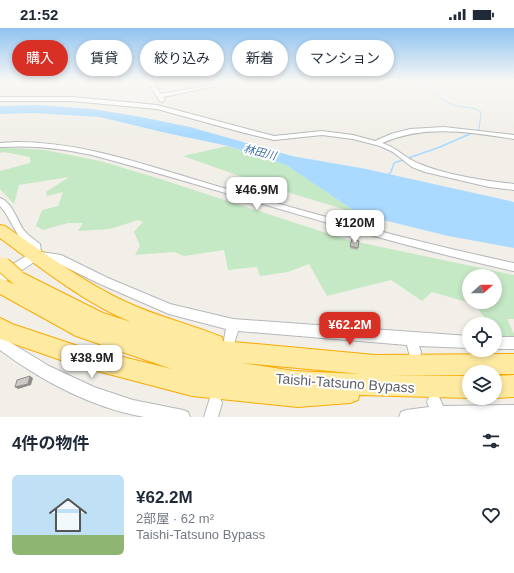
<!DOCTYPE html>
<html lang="ja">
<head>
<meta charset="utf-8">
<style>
	body { margin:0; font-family:Arial,"Noto Sans JP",sans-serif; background:#f6f6f7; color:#1f2937; height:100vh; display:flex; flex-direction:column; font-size:15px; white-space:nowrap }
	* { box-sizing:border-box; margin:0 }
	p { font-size:13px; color:#747a83 }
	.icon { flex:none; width:22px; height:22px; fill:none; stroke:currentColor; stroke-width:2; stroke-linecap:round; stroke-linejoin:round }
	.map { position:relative; height:389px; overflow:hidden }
	.panel { display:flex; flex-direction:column; background:#fff; flex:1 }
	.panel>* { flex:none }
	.banner { position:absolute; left:12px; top:12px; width:490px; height:36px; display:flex; gap:8px }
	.needle { width:26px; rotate:69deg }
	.buttons { position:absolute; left:462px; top:241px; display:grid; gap:8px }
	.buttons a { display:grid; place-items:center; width:40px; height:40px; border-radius:50%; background:#fff; box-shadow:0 2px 6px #0003; font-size:20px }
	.price { position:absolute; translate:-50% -34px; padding:0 9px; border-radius:8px; background:#fff; color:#222; font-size:13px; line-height:26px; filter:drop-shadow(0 1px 2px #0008) }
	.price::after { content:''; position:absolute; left:50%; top:24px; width:12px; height:9px; margin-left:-6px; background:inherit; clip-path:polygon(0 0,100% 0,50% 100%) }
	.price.current { background:#d93025; color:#fff }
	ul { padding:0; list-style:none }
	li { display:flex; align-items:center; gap:12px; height:100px; padding:0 12px }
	li span { display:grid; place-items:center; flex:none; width:112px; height:80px; border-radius:6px; color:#555 }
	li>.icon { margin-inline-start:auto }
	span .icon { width:48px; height:48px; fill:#fffc; stroke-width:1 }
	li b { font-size:17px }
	h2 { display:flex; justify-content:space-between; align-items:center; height:48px; padding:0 12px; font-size:17px }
	.chip { padding:0 14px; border-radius:18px; background:#fff; box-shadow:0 2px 6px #0003; font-size:14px; line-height:36px }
	.chip.current { background:#d93025; color:#fff }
	.status { display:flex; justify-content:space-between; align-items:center; height:28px; padding:0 20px; background:#fff; direction:ltr }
	.status svg { height:11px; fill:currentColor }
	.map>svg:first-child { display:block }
	.green { fill:#c5e8c5; fill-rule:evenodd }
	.water { fill:#aadaff }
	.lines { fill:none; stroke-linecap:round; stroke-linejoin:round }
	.stream-far1 { stroke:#aadaff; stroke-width:1 }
	.stream { stroke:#aadaff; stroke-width:1.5 }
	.minor-casing { stroke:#b5b8bc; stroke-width:2 }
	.tertiary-casing { stroke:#b5b8bc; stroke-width:2 }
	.trunk-casing { stroke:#f9ab00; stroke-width:2 }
	.minor { fill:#fff; fill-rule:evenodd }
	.tertiary { fill:#fff; fill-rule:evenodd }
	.trunk { fill:#feeaa1; fill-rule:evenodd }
	.trunk-bridge-casing { stroke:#f9ab00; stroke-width:17; stroke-linecap:butt }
	.trunk-bridge { stroke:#feeaa1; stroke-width:15 }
	.wall { fill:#afaea9 }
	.shaded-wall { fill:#8f8d8a }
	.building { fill:#cccac5; stroke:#8f8d8a }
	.labels { text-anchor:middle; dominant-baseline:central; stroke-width:4; stroke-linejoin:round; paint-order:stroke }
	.far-water-label { font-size:11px; font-style:italic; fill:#4174aa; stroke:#fff }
	.near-street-label { font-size:14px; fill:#5f6368; stroke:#fff }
</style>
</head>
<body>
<div class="status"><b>21:52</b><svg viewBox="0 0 49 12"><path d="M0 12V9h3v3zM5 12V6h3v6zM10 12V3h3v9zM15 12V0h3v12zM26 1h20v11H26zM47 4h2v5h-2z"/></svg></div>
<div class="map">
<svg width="514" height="389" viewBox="0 0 514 389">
	<rect width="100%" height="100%" fill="#f1efe8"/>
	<path class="green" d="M227,118L286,137L359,186L274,160L183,128Z
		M0,119L45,122L100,133L157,150L348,212L514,247V291H507L514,306V311L504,313L495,302V296H490L474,276L432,264L422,273L391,252L327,268L309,236L288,244L260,248L257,239L228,242L224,222L184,228L174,224L135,227L140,218L134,204L143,194L138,192L110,201L78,203L83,195H68L43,202L36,198L42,182L58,178L63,164L47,168L46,164L69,149L19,157L14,176L0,161V143L30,135V129L4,124L0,125ZM469,248H495V274H469Z"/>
	<path class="water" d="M38,77L93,81L141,89L190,99L292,128L366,141L514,174V220L448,208L359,186L286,137L228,118L162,104L100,89L33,85L0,86V78Z"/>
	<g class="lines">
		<path class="stream-far1" d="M423,53C433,61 441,73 453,77C462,80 472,78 481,84L479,102L470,106"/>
		<path class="stream" d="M387,147L391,144L394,135L440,119L472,105"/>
		<g class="minor-casing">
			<path id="minor" d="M147,53H151L161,66L232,53H239L163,69L165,72L162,74L160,73Z
				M0,69H72L157,77L274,108L322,103L353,107L375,113L391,106L410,101L444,99L514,107V111C469,104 425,96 382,115C396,119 406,131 420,136C446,147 486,153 514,156V162L489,159L425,144L412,139L393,124L380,118L353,111L322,107L274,112L241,104L157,81L72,73H0Z
				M17,114C86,114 154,140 220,159C318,187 415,214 514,235V243C371,212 233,165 92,127C61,120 32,117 0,119V115Z
				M0,170C12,174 17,192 23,201C27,207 35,212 40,216L41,224L61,227L108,250L170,276L233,291L469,308V320L419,318L421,324L420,329L415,330L410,329L407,317L238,303L234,316L230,318L226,316L224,312L226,301L169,286L100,256L55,234L32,230L31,227L32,220L18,207L5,184L0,178Z
				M0,308L49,338L94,359L133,372L183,382L188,384L190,389C176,389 159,389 144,389C93,380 42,353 0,322Z
				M495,309H514V321H495Z
				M434,367L439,369L443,378L514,377V389H399L401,384L406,382L429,379L427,374L429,369Z
				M215,368L220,370L222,375L218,389H204L210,370Z"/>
		</g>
		<g class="tertiary-casing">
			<path id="tertiary" d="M36,222L40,224L42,227L40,230L0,257V244Z"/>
		</g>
		<g class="trunk-casing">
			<path id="trunk" d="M0,197L5,198C44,225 82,253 124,273C155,288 190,296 222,309L223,313L375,327L514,326V346H495V344H469V347H390L469,348V370L359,367L358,372L350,375L298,379L192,368L78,338L0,311V290L12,296L78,318L172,341L76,308L0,266V250L16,257L11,254L9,249L11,244L17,242L103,285L131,294C83,274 41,240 0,210ZM242,335L362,346L294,343Z
				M514,347V369L495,370V348Z"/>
		</g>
		<use href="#minor" class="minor"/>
		<use href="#tertiary" class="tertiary"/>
		<use href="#trunk" class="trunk"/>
		<g class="trunk-bridge-casing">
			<path id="trunk-bridge" d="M3,237L17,249"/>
		</g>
		<use href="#trunk-bridge" class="trunk-bridge"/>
	</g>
	<path class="wall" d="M352,211L358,220L357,222L350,220Z"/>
	<path class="shaded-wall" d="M30,348L33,350L31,357L18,361L15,359Z"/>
	<path class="building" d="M352,211L359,213L358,220L350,218Z
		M30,348L28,356L15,359L17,352Z"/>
	<linearGradient id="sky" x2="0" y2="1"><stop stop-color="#8fc3f1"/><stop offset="0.5" stop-color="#f9f8f5"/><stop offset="1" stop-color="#f9f8f5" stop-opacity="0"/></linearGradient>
	<rect width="514" height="107" fill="url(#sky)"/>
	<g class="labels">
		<g class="far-water-label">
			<text transform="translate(260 124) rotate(14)">林田川</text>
		</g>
		<g class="near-street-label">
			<text transform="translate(345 355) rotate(4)">Taishi-Tatsuno Bypass</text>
		</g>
	</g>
</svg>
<div class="buttons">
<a><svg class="needle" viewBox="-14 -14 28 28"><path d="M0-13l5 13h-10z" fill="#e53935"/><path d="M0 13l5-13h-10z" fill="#747a83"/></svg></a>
<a><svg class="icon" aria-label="locate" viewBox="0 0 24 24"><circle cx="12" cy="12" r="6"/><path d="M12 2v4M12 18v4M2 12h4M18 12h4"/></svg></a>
<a><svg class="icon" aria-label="layers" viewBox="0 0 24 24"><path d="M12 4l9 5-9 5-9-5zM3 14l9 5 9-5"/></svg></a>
</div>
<b class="price" style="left:257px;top:183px">¥46.9M</b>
<b class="price" style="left:355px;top:216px">¥120M</b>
<b class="price current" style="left:350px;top:318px">¥62.2M</b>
<b class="price" style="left:92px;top:351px">¥38.9M</b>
<div class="banner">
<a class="chip current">購入</a>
<a class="chip">賃貸</a>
<a class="chip">絞り込み</a>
<a class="chip">新着</a>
<a class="chip">マンション</a>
</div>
</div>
<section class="panel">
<h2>4件の物件<svg class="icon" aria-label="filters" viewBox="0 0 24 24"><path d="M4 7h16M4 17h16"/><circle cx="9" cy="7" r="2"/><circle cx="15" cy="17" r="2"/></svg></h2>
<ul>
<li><span style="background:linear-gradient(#bfe0f5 75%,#8fb573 0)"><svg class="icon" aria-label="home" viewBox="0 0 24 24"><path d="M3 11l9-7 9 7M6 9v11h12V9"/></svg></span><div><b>¥62.2M</b><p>2部屋 · 62 m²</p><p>Taishi-Tatsuno Bypass</p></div><svg class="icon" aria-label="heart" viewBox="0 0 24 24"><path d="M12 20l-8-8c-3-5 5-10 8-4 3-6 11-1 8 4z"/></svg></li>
</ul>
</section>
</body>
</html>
